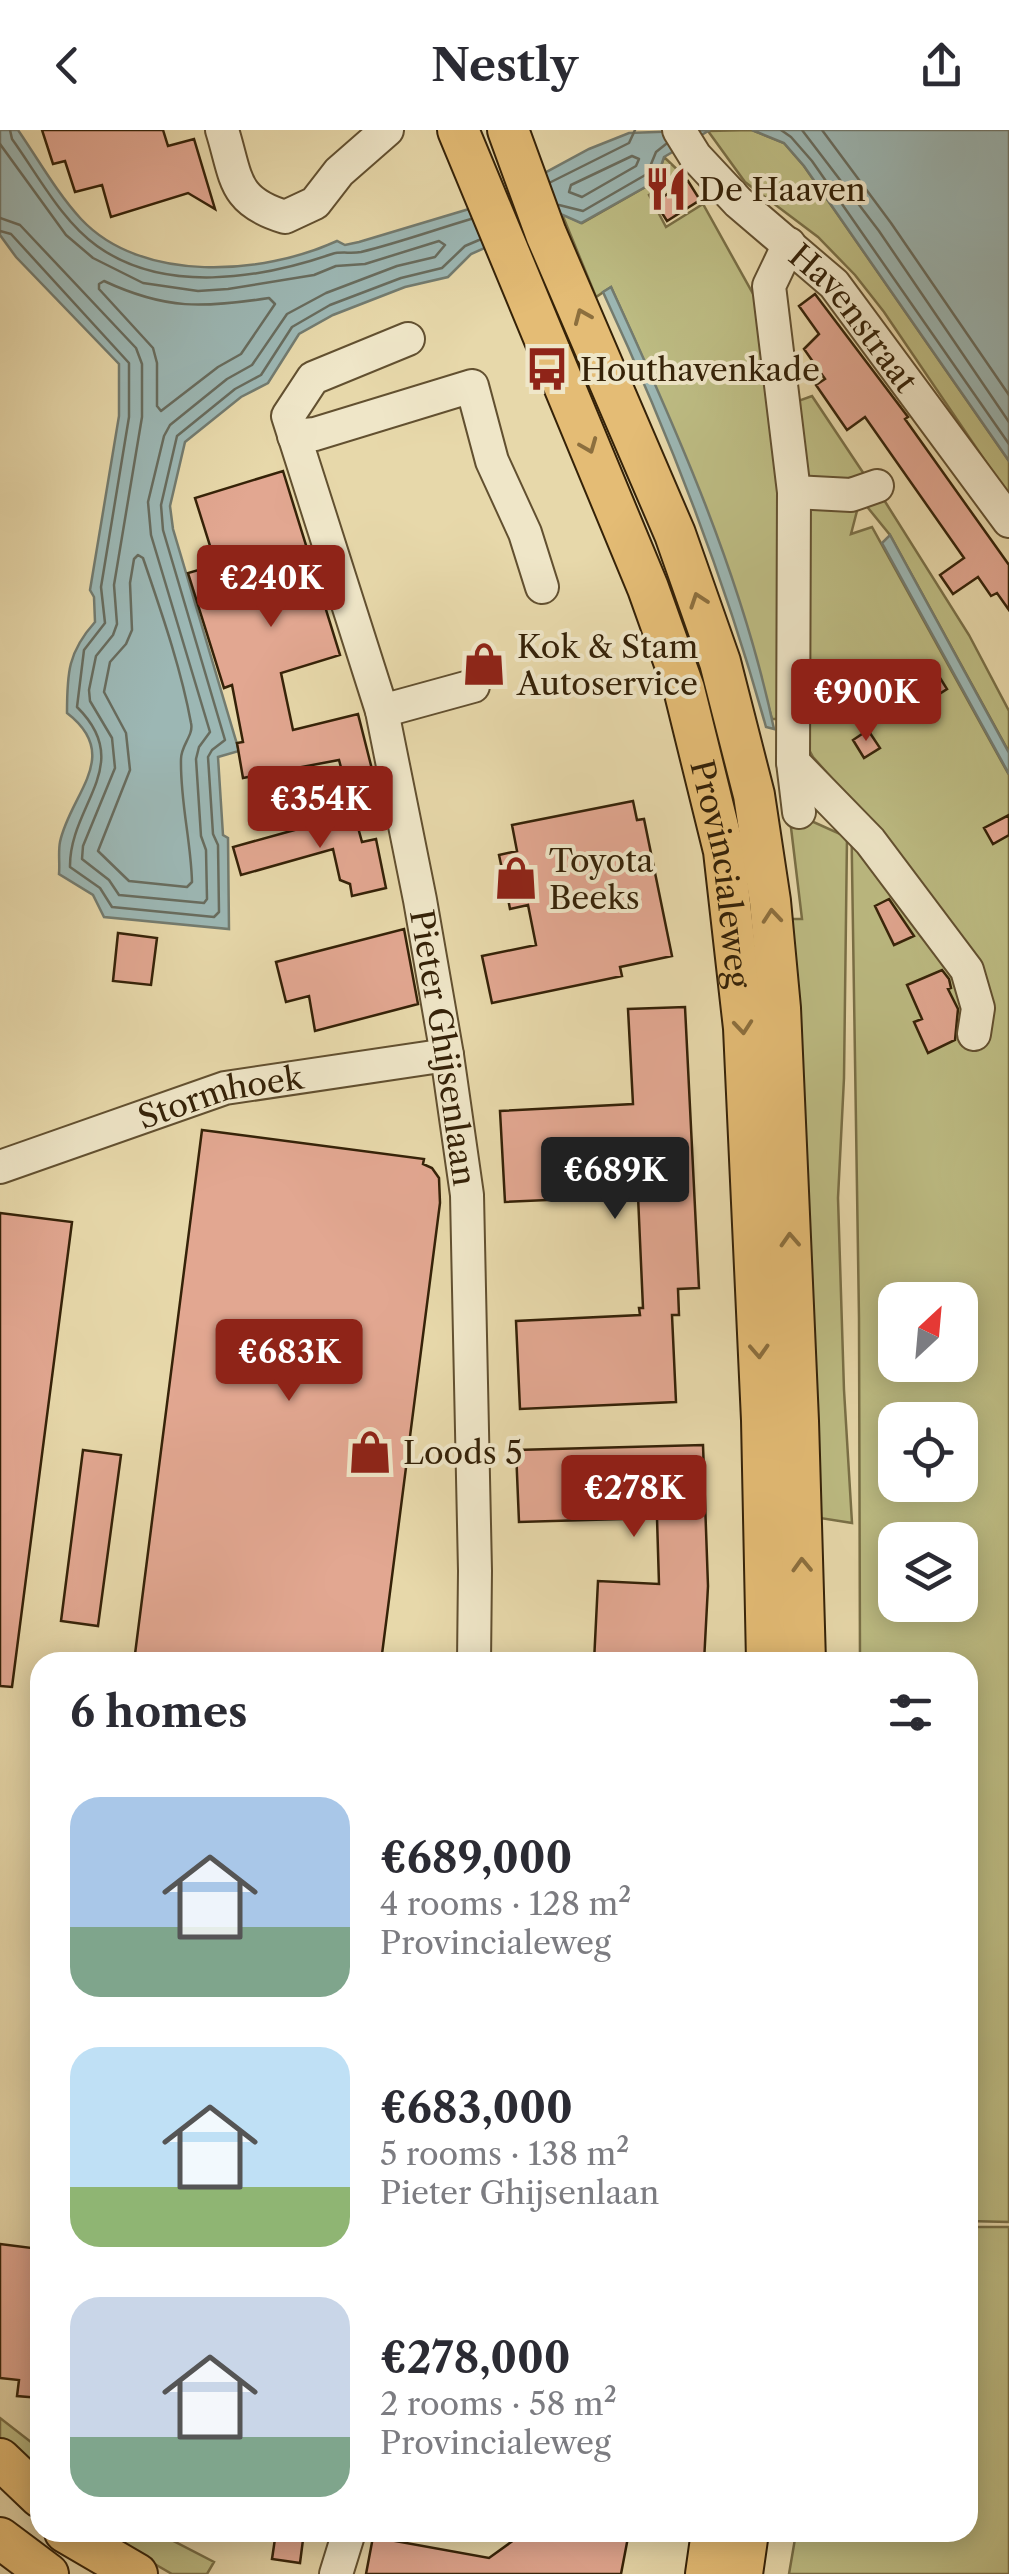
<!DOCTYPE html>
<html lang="en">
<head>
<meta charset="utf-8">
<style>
	body { margin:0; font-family:"Libre Caslon Text",serif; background:#f2f2f3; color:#2b2b33; height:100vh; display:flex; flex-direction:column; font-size:38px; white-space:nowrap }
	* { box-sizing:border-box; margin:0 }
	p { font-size:32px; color:#7c7c81 }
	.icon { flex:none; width:55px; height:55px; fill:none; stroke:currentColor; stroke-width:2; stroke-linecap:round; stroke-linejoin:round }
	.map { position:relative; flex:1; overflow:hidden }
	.panel { position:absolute; left:30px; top:1522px; width:948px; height:890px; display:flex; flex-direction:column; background:#fff; border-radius:30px; box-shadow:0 5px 25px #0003 }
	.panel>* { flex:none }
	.needle { width:65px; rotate:26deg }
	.controls { position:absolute; left:878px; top:1152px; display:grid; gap:20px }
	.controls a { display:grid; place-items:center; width:100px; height:100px; border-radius:20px; background:#fff; box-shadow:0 5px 25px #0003; font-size:50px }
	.price { position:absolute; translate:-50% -85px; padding:0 22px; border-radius:10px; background:#8f2418; color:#fff; font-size:32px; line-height:65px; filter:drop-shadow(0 2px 5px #0008) }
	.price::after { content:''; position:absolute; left:50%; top:60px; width:30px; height:22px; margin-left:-15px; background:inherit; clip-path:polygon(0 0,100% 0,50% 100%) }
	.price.active { background:#222; color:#fff }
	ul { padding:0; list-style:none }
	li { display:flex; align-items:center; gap:30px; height:250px; padding:0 40px }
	li span { display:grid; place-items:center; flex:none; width:280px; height:200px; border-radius:30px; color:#555 }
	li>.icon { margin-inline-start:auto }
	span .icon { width:120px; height:120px; fill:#fffc; stroke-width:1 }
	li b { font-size:42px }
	h2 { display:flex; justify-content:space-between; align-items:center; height:120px; padding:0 40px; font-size:42px }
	header { display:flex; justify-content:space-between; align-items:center; height:130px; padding:0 40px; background:#fff; font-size:45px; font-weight:700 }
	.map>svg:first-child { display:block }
	.green { fill:#bdbc83; stroke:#796f46; stroke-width:2.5; fill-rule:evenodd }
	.water { fill:#9cb7b4; stroke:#737b6f; stroke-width:2.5 }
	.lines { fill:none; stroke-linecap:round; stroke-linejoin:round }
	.shore { stroke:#686c5e; stroke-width:2.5 }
	.building { fill:#e2a791; stroke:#352208; stroke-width:2.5 }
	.minor-casing { stroke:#625030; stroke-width:36 }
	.major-casing { stroke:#352208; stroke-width:44 }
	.minor { stroke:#efe6c8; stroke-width:32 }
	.major { stroke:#e4bc75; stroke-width:40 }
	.oneway { stroke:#8c6f3e }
	.labels { text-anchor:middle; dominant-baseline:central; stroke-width:8; stroke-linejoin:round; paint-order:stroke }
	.poi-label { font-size:32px; fill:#352208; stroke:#efe6c8; text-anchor:start }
	.street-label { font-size:32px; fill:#352208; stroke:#efe6c8 }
</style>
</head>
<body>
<header><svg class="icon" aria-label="back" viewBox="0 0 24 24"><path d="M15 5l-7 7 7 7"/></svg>Nestly<svg class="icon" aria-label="share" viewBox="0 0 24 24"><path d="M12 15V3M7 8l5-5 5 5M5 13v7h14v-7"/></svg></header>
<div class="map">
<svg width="1009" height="2444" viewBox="0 0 1009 2444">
	<rect width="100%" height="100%" fill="#e7d8aa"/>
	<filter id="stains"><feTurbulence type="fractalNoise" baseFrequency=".002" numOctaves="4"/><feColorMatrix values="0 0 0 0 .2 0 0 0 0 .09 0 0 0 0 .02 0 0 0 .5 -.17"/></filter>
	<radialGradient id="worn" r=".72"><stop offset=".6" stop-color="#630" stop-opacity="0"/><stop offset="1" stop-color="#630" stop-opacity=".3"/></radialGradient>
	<path class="green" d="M752,0L784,13L804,36L1009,331V366L884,182L855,145L818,107L745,52L708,1Z
		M664,27L682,44L649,65L666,97L703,74L757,171L771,273L784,431L780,589H772C731,440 676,298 611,157L596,167L562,84L582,93L656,51Z
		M812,266L866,347L863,358L803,350L798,271Z
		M879,362L969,505L1009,581V622L890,405L860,368Z
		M806,372L858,377L851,404L872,397L1009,645V2092L968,2091V1532H860L859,1188L851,670L813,627L807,616ZM895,1170H960V1235H895ZM895,1290H960V1355H895ZM895,1410H960V1475H895Z
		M789,681L847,707L844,948L838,1068L844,1260L852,1393L820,1388L789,789H802Z
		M968,2097H1009V2444H789L796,2403L968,2402Z
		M0,2288L40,2319V2356L0,2317Z
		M101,2403H158L214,2432L207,2444H172Z"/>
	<path class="water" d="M0,0H18C38,29 57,63 81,89C142,154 263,145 337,111L345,115L359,112L489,73L589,19L629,3L710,0L664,27L656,51L581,93L561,84L471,124L448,147L405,157L333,185L299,204L268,253L241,267L185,312L170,376L173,399L239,621L218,627L223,705L228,708L229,799L104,787L93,765L59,744C60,734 58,722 60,712C70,664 123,626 67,583C67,543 68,522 95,492L94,467L90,460L119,286V234L16,127L0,105Z
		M752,0H1009V331L804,36L784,13Z
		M611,157C676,298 742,446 774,599L766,597C724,446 669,304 603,162Z
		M890,405L1009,623V644L882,413Z"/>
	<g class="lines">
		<path class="shore" d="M10,0L12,9C38,45 61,90 97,116C164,164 259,149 332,124C341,121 351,124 361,122C398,113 434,100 471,89
			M781,0L791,7L812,31L1009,314
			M802,0L879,101L1009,292
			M822,0L891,93L1009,265
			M0,14L66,105L93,128L143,153L198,161L228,159L314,145L336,136L365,134L439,111L445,115L435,127L397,136L326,163L287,184L252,235L227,249L170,295L164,306L148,372L151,405L210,602L199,617L196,629L201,706L206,720L207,769L204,773L119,765L109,750L82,729L83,716L115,638L112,608L90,571L89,560L96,526L113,505L117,494L114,455L142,287V234L136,218L20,95L0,88
			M632,26L639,29L636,36L582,67L569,62L571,55Z
			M551,52L629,13L635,0
			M559,75L583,81L647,44L656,22L666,14
			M0,101L11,104L129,233V287L101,457L105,493L84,520L77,577C136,635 69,675 70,737L100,758L112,777L214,787L219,782L218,715L213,704L208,627L212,620L225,610L163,400L161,375L177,306L235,259L261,245L292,197L330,175L401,148L442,138L465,116L479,110
			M104,151C166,180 203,178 269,168L275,174L241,224L218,237L161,281L157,276V233L153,218L99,159V154Z
			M138,425L143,428C161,481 181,538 191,593C194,605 181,615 181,629C180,671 191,711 192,752L187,757L129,751L98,721L130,640L126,603L104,562L110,532L126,514L132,500L130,453L134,429Z"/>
	</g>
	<path class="building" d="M42,0H163L168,16L194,9L215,79L188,63L111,87L102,55L75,62L65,31L53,34Z
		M688,51L700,70L667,91L655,72Z
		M815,164L908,287L905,289L1009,435V480L997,463L991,466L978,447L953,464L940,445L964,428L865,287L847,300L816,255L825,249L804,219L819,204L799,176Z
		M283,341L340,525L281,543L293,600L358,584L378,663L350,671L339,630L243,648L237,613L243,612L232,555L224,558L188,443L216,435L195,368Z
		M932,535L947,559L925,573L915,557L920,553L915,546Z
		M868,600L880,618L864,628L853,610Z
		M633,671L637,690L644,689L672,826L620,837L622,846L492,873L482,826L536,815L528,775L510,779L506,758L499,725L517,721L512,695Z
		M314,679L317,693L354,683L362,712L376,709L386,758L352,766L350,754L340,750L333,719L241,745L233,717L298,699L295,683Z
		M1009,685V705L993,714L984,698Z
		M889,769L914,806L894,815L875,776Z
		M404,799L418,874L315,901L309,866L286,872L276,832Z
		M118,803L157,808L151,855L113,851Z
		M942,840L949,849L951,858L948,859L958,879L955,910L928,923L914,892L922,889L907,855Z
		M685,877L699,1158L678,1159L679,1185H672L676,1272L520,1279L516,1191L640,1185L639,1178H643L638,1066L505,1072L500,981L633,974L628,879Z
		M202,1000L424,1029L423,1034L432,1038L439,1048L440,1073L381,1532H134Z
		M0,1083L72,1092L12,1557L0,1556Z
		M703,1315L708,1456L704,1532H594L598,1451L659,1454L657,1388L519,1392L516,1320Z
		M83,1320L121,1325L98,1496L61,1491Z
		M0,2114L40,2119V2268L17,2266L19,2250L0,2248Z
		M276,2402H304L300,2433L272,2429Z
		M525,2402H629L621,2444H366L373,2407L489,2428Z"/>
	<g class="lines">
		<g class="minor-casing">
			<g id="minor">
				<path d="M222,0C237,48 232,71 285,87L315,73L339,42L387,0"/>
				<path id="s1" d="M679,0L695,26L738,72L834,154L1009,391"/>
				<path d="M789,114L769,156L794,362L793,632L870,711L967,840L978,878L974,904"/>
				<path id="s2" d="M408,209L313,248L288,286L382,581L420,770L447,925L467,1065L475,1441L474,1532"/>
				<path d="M294,306L315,304L472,256L492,331L525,403L542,457"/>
				<path d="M794,362L851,365L877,356"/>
				<path d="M382,581L473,556"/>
				<path d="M793,632L799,682"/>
				<path id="s3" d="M0,1037L225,958L447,925"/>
				<path d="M336,2444L349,2402"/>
			</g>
		</g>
		<g class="major-casing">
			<g id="major">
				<path id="s4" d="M458,0L648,458L684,559L724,721L744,898L762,1290L767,1532"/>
				<path d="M508,0L546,104L675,404L720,532L754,665L770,771L780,878L798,1291L805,1532"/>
				<path d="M0,2329L40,2367"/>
				<path d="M65,2402L137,2444"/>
				<path d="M0,2408L48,2444"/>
				<path d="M706,2444L712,2402"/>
				<path d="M742,2444L748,2402"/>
			</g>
		</g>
		<use href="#minor" class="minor"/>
		<use href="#major" class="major"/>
	</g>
	<defs><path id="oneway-chevron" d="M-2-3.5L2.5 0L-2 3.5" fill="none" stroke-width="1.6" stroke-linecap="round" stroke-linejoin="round" transform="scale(2.5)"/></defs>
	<g class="oneway">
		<use href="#oneway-chevron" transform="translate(582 186) rotate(-113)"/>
		<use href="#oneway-chevron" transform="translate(589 316) rotate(68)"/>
		<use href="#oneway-chevron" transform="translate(698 470) rotate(-109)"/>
		<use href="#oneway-chevron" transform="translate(772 786) rotate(-95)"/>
		<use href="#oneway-chevron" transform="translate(743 897) rotate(85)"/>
		<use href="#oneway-chevron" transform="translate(790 1110) rotate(-93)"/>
		<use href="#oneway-chevron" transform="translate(759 1221) rotate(87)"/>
		<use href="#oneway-chevron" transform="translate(802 1435) rotate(-92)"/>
	</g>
	<defs>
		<g id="restaurant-bare" transform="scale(3.45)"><path d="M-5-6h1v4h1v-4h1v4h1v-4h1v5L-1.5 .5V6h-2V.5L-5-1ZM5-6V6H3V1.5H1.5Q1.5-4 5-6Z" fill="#8f2418" stroke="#efe6c8" stroke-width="2.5" paint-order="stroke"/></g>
		<g id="bus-bare" transform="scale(3.45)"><path d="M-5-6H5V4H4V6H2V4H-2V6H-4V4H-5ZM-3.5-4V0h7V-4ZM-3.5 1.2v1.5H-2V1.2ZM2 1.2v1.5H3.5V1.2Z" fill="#8f2418" stroke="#efe6c8" stroke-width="2.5" paint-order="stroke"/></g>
		<g id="shop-bare" transform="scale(3.45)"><path d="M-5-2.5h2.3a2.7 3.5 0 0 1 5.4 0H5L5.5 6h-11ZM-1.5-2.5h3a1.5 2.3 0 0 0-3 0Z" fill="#8f2418" stroke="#efe6c8" stroke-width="2.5" paint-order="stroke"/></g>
	</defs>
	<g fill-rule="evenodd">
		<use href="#restaurant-bare" x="666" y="59"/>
		<use href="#bus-bare" x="547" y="239"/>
		<use href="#shop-bare" x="484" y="534"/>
		<use href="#shop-bare" x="516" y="748"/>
		<use href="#shop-bare" x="370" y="1322"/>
	</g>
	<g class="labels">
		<g class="poi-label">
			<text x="699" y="59">De Haaven</text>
			<text x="580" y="239">Houthavenkade</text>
			<text x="517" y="516">Kok &amp; Stam<tspan x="517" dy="37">Autoservice</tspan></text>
			<text x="549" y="730">Toyota<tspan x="549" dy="37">Beeks</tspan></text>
			<text x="403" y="1322">Loods 5</text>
		</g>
		<g class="street-label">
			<text stroke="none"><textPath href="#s1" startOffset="258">Havenstraat</textPath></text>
			<text stroke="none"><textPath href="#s4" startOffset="792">Provincialeweg</textPath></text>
			<text stroke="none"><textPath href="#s2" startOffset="800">Pieter Ghijsenlaan</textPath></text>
			<text stroke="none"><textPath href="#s3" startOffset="232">Stormhoek</textPath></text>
		</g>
	</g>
	<rect width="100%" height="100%" filter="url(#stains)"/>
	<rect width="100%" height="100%" fill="url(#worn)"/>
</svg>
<div class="controls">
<a><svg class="needle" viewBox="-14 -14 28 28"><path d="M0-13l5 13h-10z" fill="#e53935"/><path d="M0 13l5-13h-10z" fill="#7c7c81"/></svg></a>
<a><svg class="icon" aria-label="locate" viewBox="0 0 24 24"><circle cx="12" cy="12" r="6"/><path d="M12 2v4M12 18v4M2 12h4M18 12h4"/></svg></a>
<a><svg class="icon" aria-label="layers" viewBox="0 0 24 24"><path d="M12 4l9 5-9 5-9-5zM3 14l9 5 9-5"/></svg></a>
</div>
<b class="price" style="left:271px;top:500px">€240K</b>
<b class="price" style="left:866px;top:614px">€900K</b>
<b class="price" style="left:320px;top:721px">€354K</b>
<b class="price active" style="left:615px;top:1092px">€689K</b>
<b class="price" style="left:289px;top:1274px">€683K</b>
<b class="price" style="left:634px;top:1410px">€278K</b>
<section class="panel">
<h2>6 homes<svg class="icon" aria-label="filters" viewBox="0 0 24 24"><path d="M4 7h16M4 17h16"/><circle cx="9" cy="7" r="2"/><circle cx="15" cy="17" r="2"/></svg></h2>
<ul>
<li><span style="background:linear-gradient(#a9c7e8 65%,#7fa58c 0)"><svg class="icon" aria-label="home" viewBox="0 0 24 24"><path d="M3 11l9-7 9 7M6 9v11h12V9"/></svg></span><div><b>€689,000</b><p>4 rooms · 128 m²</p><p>Provincialeweg</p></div></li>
<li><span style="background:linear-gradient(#bfe0f5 70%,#8fb573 0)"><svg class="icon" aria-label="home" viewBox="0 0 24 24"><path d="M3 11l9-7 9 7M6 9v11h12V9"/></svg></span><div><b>€683,000</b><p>5 rooms · 138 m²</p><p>Pieter Ghijsenlaan</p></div></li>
<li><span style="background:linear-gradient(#c9d6e8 70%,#7fa58c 0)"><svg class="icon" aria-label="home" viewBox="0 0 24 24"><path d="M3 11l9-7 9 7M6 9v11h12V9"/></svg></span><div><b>€278,000</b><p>2 rooms · 58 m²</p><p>Provincialeweg</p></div></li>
</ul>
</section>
</div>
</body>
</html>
